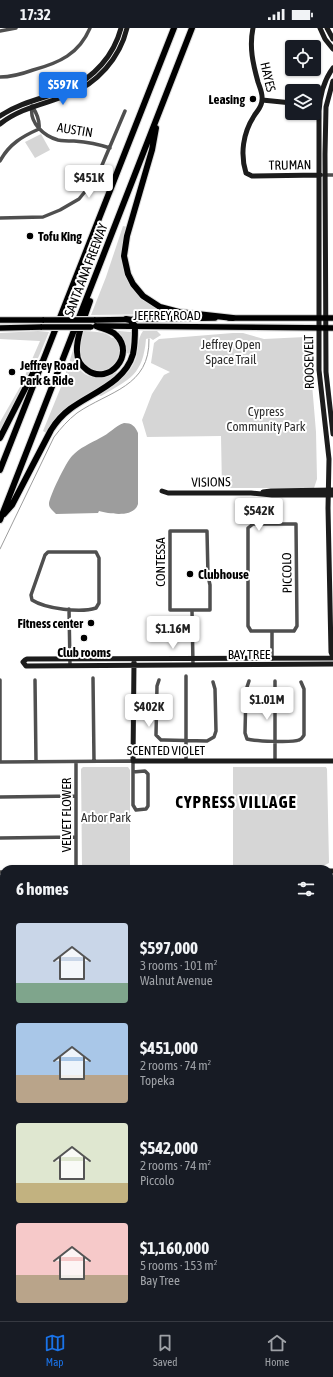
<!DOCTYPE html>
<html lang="en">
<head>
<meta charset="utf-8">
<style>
	body { margin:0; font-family:"Asap Condensed",sans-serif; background:#20242c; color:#f1f3f6; height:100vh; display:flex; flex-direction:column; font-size:15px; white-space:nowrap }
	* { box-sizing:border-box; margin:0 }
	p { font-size:13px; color:#9ea1a6 }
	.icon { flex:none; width:22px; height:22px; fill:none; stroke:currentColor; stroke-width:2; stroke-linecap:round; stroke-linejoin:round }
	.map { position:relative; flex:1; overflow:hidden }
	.panel { position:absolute; left:0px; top:837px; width:333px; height:456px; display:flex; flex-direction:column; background:#171b24; border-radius:12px 12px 0 0; box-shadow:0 1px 3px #0004 }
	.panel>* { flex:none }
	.buttons { position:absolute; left:285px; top:12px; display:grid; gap:8px }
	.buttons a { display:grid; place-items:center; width:36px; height:36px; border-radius:4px; background:#171b24; box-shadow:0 1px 3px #0004; font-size:20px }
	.price { position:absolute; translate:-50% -34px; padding:0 9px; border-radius:4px; background:#fff; color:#222; font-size:13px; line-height:26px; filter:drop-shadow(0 1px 2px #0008) }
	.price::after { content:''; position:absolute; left:50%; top:24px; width:12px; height:9px; margin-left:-6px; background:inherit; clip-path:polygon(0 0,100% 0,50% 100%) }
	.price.active { background:#1a73e8; color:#fff }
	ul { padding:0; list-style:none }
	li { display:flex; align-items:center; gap:12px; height:100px; padding:0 16px }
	li span { display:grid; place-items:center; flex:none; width:112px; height:80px; border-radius:4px; color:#555 }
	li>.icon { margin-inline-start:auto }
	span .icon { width:48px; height:48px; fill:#fffc; stroke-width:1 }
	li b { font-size:17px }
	h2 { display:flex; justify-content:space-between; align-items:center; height:48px; padding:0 16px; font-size:17px }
	.status { display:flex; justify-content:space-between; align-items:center; height:28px; padding:0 20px; background:#171b24; direction:ltr }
	.status svg { height:11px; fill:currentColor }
	.dock { display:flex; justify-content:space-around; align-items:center; height:56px; border-top:1px solid #363941; background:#171b24; font-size:11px; color:#9ea1a6 }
	.dock a { display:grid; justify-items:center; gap:2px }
	.dock .active { color:#1a73e8 }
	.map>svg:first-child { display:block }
	.green { fill:#d6d6d6 }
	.water { fill:#9d9d9d }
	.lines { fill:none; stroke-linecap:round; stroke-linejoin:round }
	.stream { stroke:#9d9d9d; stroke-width:1 }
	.primary-casing { stroke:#dbdbdb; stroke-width:8 }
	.highway-casing { stroke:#dbdbdb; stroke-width:8 }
	.street { stroke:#4f4f4f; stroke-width:3.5 }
	.secondary { stroke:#1c1c1c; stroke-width:5 }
	.primary { stroke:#000; stroke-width:5.5 }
	.highway { stroke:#000; stroke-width:6 }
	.primary-bridge-casing { stroke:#dbdbdb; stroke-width:8; stroke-linecap:butt }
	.primary-bridge { stroke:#000; stroke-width:5.5 }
	.poi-dot { fill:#000; stroke:#fff; stroke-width:1.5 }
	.labels { text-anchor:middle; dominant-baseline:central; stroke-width:4; stroke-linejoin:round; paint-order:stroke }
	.street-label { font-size:13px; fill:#000; stroke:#fff }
	.poi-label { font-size:13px; font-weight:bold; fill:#000; stroke:#fff; text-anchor:start }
	.park-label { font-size:13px; fill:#2d2d2d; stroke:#fff }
	.district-label { font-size:17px; font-weight:bold; letter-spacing:1px; fill:#000; stroke:#fff }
</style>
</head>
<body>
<div class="status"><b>17:32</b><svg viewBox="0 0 49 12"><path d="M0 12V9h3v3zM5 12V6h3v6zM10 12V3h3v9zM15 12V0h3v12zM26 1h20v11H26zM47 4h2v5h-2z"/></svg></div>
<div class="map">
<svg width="333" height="1293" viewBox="0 0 333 1293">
	<rect width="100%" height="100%" fill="#fff"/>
	<path class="green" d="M41,106L50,122L35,130L25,114Z
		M123,198L127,199L123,214L122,229L141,269L156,280L169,284V286L91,287L106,249Z
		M38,303L49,304L39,328L16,375L10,381L7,391L0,405V394L20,359L40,313L0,311V305Z
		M84,303C93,304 106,303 112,310L114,309C118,314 121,320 119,327C114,355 67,347 84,303Z
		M119,303L131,304L130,326L126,325L124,314L117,304Z
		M143,303H157L161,307L153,312L150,310L146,311C143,347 130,351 101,368L98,367C113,357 130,348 136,330C139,320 137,311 143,303Z
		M233,305H243L264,311L305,309L309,311L313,316V341H305L304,343L311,344L316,404L317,451L314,460H222L221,408L147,409L142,392L152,366L164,347L170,344L151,335L154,315L159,311Z
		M73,322C75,326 75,332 77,337C85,353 103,351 116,344L118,347L111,353L73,376L46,405L43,403L63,354Z
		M83,739H128L130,742V837L128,838L82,837L81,741Z
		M233,739H326L327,741L329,835L325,837H233Z
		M333,1227V1255L329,1256V1228Z"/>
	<path class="water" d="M124,395C132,395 135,398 138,405V476C134,490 110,486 99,483L98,485L56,486C53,483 49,480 49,476C49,469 66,434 72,428C79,420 91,415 100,410C109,406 115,398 124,395Z"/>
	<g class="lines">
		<path class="stream" d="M0,521L54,409C61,400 68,392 77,385C109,363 150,359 149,311"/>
		<g class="primary-casing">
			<path id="primary" d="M229,290H333
				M0,292H44
				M94,292L215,290
				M99,298L333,300
				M0,300L42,299"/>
		</g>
		<g class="highway-casing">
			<path id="highway" d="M156,100L152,122L127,208L124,228L128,246L133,256L143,268L160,279L179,284L233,290
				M90,273C85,288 76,309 77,324C77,331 81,338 87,342C109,358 136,326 116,307C111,302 103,301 96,298
				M0,410L34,343L41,335
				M0,442L174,0
				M4,486L12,477L51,402C56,394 62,387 70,381C91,365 125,355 133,326C135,317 135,307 135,298L130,292L126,291
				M0,492L192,0
				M329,1268H333
				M0,1270L4,1272
				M329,1289L333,1288
				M44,1293L85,1289
				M288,1293L325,1289"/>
		</g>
		<path class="street" d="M0,3L16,0
			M0,49C12,49 22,46 33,42C59,35 79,26 90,0
			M32,78C36,84 40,93 39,101
			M32,79C29,95 44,108 58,112C63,113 69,113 74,113C86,114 98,116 110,120
			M0,133C9,116 23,108 39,101
			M323,147H333
			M0,190L43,189L60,182L79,171L97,149L125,83
			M48,524H96L99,530V575L96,580C81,585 46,581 32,572L31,567L45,527Z
			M69,581L70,637
			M192,582H210V557L208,548L207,503H170V582H192L193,637
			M272,603H294L297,598L296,496H253L248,500V598L251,603H272V631
			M186,648V733
			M93,650L94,733
			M35,652L36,734
			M159,652L157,658L156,707L161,712H164L207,713L214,709L216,703L215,661L213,654
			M249,653L246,662L245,705L247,711C254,713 292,715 299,712C302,711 302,710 304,707V661L301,654
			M275,653V733
			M0,732V652
			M0,734L133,733V777L136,782L146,781L148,778V746L145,743L133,744
			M76,734V841
			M0,769L76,768
			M0,810L76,809
			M0,844H4
			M0,933L4,934
			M329,1179V1086"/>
		<path class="secondary" d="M253,0C249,19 253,36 258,54C260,60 263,66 262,72C262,79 257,83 254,88C243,105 240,126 246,145L252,148L320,147
			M320,0L325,11L333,21
			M327,0L333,11
			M333,40C324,52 320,68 319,83V342L329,431L328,480L331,624L333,629
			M333,53L326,79L325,126L326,344L333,406
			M262,72L292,75
			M0,88C21,74 45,70 68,61C94,50 114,27 121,0
			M0,96C20,80 45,76 68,67C97,56 120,30 127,0
			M162,463L168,465H251L272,467H333
			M263,464L271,463L333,462
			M333,630L27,631L25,632L23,634L26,638L333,636
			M134,634L133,733H333
			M329,843H333
			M329,901L333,866
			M329,933H333
			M329,938H333
			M329,944L330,948L329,1086
			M0,1076H4
			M0,1088H4"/>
		<use href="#primary" class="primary"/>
		<use href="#highway" class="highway"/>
		<g class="primary-bridge-casing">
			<path id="primary-bridge" d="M44,292H94
				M42,299H91"/>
		</g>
		<use href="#primary-bridge" class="primary-bridge"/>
	</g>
	<g class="poi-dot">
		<circle cx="253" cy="71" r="4"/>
		<circle cx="30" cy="208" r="4"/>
		<circle cx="12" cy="344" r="4"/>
		<circle cx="190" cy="546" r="4"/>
		<circle cx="91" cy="595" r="4"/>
		<circle cx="84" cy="610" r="4"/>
	</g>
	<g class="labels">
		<g class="street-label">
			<text transform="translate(268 49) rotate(77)">HAYES</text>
			<text transform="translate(75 102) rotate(9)">AUSTIN</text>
			<text transform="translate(290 137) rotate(-1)">TRUMAN</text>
			<text transform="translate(86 242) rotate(-69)">SANTA ANA FREEWAY</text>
			<text x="167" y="287">JEFFREY ROAD</text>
			<text transform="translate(309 334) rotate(-91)">ROOSEVELT</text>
			<text transform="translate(211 454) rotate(-1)">VISIONS</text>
			<text transform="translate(160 534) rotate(-90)">CONTESSA</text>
			<text transform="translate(287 545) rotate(-91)">PICCOLO</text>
			<text x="249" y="626">BAY TREE</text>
			<text x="166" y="722">SCENTED VIOLET</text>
			<text transform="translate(66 787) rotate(-90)">VELVET FLOWER</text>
		</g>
		<g class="poi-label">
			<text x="245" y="71" text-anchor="end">Leasing</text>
			<text x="38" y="208">Tofu King</text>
			<text x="20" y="337">Jeffrey Road<tspan x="20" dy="15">Park &amp; Ride</tspan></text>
			<text x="198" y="546">Clubhouse</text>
			<text x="83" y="595" text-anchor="end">Fitness center</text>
			<text x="84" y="624" text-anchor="middle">Club rooms</text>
		</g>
		<g class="park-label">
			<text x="231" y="316">Jeffrey Open<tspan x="231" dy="15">Space Trail</tspan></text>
			<text x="266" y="383">Cypress<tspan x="266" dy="15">Community Park</tspan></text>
			<text x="106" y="789">Arbor Park</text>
		</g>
		<g class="district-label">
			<text x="236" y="774">CYPRESS VILLAGE</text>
		</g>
	</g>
</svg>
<div class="buttons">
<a><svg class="icon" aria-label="locate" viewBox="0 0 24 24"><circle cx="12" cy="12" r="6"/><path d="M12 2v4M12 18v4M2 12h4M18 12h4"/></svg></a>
<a><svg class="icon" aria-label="layers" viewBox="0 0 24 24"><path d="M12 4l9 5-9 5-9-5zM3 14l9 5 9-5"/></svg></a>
</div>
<b class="price active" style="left:63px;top:78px">$597K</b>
<b class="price" style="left:89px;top:171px">$451K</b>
<b class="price" style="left:259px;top:504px">$542K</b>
<b class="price" style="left:173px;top:622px">$1.16M</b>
<b class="price" style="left:267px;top:693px">$1.01M</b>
<b class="price" style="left:149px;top:700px">$402K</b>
<section class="panel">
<h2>6 homes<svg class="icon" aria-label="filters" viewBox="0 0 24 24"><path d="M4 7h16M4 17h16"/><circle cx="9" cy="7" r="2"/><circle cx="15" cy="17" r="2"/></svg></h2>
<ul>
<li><span style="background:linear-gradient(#c9d6e8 75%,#7fa58c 0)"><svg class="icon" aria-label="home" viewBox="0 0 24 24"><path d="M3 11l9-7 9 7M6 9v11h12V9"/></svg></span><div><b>$597,000</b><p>3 rooms · 101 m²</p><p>Walnut Avenue</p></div></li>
<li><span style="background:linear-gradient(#a9c7e8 65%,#b9a48a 0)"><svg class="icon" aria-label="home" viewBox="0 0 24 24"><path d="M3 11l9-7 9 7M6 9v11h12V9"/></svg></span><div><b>$451,000</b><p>2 rooms · 74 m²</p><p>Topeka</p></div></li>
<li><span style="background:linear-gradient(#dfe7d0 75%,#c2b280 0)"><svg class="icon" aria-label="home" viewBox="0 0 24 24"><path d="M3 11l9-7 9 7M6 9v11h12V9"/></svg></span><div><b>$542,000</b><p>2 rooms · 74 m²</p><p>Piccolo</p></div></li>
<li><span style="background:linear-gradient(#f6c9c9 65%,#b9a48a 0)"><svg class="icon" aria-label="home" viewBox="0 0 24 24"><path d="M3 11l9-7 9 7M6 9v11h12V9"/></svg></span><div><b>$1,160,000</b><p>5 rooms · 153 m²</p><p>Bay Tree</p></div></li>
</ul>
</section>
</div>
<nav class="dock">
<a class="active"><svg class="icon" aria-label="map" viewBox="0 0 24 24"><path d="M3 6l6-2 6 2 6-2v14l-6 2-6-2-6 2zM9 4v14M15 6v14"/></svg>Map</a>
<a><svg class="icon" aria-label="saved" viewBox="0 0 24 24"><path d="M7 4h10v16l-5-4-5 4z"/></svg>Saved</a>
<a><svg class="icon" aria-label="home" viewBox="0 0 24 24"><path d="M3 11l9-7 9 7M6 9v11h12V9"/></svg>Home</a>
</nav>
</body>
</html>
